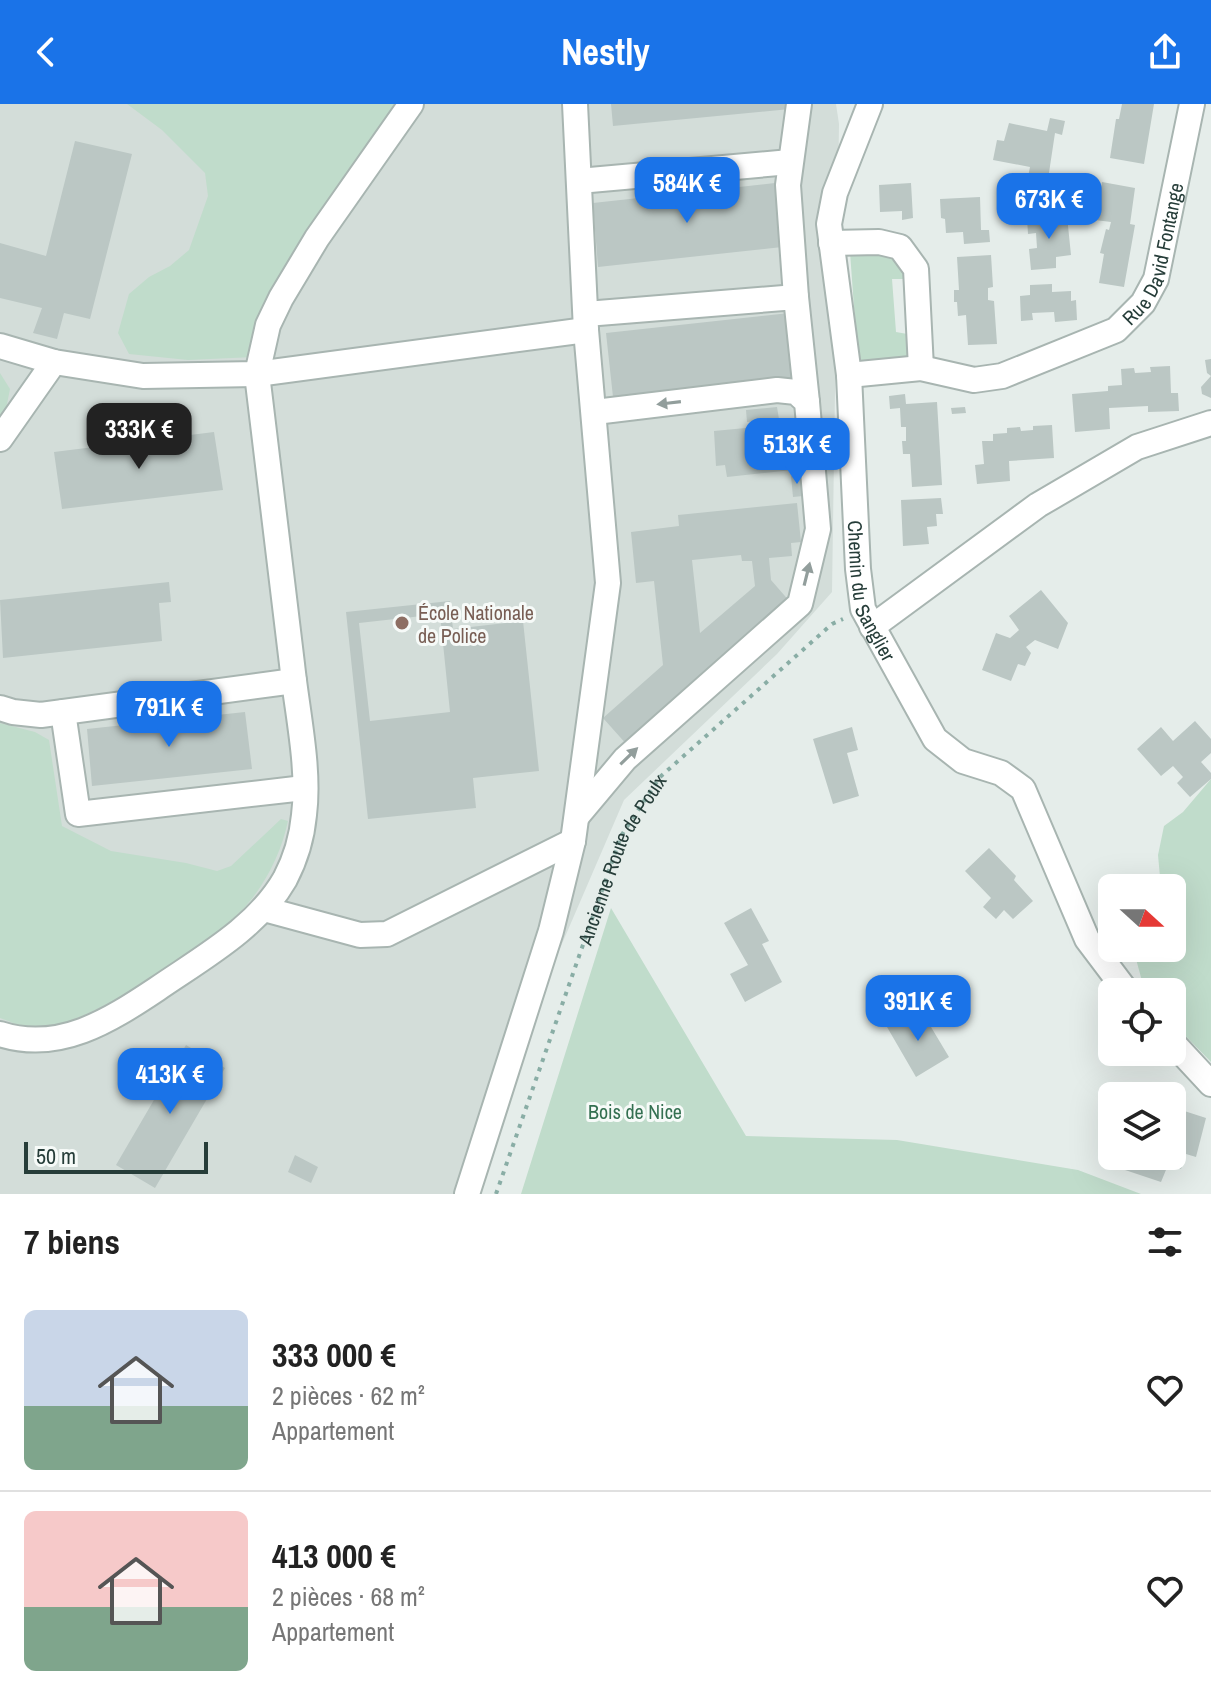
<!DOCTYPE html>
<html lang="fr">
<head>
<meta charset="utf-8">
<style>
	body { margin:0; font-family:"Archivo Narrow",sans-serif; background:#f2f2f2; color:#222; height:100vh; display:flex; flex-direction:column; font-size:30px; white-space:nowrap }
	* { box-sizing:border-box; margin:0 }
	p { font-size:26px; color:#767676 }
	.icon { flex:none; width:44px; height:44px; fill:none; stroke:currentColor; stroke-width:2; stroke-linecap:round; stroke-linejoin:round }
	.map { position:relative; height:1090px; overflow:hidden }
	.panel { display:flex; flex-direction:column; background:#fff; flex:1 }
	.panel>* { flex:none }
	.needle { width:52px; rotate:111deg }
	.controls { position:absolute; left:1098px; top:770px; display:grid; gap:16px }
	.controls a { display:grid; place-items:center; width:88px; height:88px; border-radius:12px; background:#fff; box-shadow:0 8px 32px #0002; font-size:40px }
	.scale { position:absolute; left:24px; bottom:20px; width:184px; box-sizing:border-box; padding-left:8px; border:4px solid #263d39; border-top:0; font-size:22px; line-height:28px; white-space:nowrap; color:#263d39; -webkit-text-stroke:6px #f6faf8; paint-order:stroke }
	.price { position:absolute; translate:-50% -68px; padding:0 18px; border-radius:16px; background:#1a73e8; color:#fff; font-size:26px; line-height:52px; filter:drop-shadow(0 2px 4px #0008) }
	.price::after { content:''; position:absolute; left:50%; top:48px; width:24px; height:18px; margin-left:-12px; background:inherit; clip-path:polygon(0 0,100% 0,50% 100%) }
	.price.on { background:#222; color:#fff }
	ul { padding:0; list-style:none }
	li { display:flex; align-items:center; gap:24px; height:200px; padding:0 24px }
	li+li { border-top:2px solid #e0e0e0 }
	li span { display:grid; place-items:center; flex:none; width:224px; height:160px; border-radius:12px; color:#555 }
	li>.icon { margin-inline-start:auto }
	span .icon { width:96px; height:96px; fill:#fffc; stroke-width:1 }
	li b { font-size:34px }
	h2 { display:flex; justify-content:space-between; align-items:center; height:96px; padding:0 24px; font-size:34px }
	header { display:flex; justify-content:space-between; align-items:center; height:104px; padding:0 24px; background:#1a73e8; color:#fff; font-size:36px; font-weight:700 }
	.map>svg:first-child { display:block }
	.built { fill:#d3ddd9 }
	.green { fill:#c0dccb }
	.building { fill:#bbc7c4; fill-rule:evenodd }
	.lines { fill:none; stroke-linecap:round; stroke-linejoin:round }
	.minor-casing { stroke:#a8b5b1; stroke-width:28 }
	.path { stroke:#89ada5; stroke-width:4; stroke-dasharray:4 6; stroke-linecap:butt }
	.minor { stroke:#fff; stroke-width:24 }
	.oneway { fill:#929e9c }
	.education-dot { fill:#8d6e63; stroke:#f6faf8; stroke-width:3 }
	.labels { text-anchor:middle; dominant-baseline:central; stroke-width:6; stroke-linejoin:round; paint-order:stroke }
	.street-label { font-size:20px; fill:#263d39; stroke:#f6faf8 }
	.education-label { font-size:20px; fill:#785e54; stroke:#f6faf8; text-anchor:start }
	.park-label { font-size:20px; fill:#347051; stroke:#f6faf8 }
</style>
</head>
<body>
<header><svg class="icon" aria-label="back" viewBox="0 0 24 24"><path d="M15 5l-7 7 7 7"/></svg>Nestly<svg class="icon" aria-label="share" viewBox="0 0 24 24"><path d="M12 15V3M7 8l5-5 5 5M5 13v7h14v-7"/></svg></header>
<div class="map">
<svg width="1211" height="1090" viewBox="0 0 1211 1090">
	<rect width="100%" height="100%" fill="#e5edea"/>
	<path class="built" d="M0,0H836L839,20L832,488L777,550L624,696L555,856L477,1090H0Z"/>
	<path class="green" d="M127,0H403L254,253L188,256L129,250L118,229L129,190L149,173L170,162L189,146L208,92L205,69L162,26Z
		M876,145L892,152L908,175H892L896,228L913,231V256L858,259L850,148Z
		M0,269L10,285L6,305L0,316Z
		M0,619L35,628L49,636L62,722L111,747L186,759L217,767L231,762L281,715L288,717C281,750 264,784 240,808C205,842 77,932 29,924C19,922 9,917 0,914Z
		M1211,675V958L1172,918V888H1145L1133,844H1172V784H1161L1158,751L1164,722L1183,708Z
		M611,804L746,1032L897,1036L1078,1066L1141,1090H521Z"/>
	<path class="building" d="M611,0H789L790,5L613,22Z
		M1122,0H1154L1144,60L1110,54L1116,15H1119Z
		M1050,14L1065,17L1062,31L1055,29L1047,82L1027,78L1030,63L993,56L997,36L1004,37L1009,19L1047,27Z
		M75,37L132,50L90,215L64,209L57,235L33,229L42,204L0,194V139L46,152Z
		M1102,78L1135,84L1130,120L1135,121L1124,183L1099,179L1104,150L1100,149L1106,125L1109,126L1111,118L1095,116Z
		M775,79L782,143L598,163L593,99Z
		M911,79L913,114L902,116V107L880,108L879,81Z
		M980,93L981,126H989L990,138L964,140L963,128L946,129L945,115L941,114L940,95Z
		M1067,112L1071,151L1056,153V164L1031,166L1029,145L1037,144L1036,129L1028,130L1027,114Z
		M991,151L993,183L988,184V196L994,197L997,240L968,241L966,211L958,212L957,198H954V186H959L957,153Z
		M1052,180V188L1071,187V197L1076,196L1077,216L1055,218L1054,208L1032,209L1033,216L1021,217L1020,192L1030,191V181Z
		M789,209L796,274L613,293L606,229Z
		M1211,255V294L1202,290L1201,283L1211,272L1207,269L1205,256Z
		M1170,262L1171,289H1178L1179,307L1148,308V302L1109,304L1110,325L1075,328L1072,290L1108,287V282L1122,281L1121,265L1134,264L1135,269L1151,268L1150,263Z
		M905,290L906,300L937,298L942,381L912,383L910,350H903L902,337H906V323H901L900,304L890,305L889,292Z
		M777,303L779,315L747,318L746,306Z
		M965,303L966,309L952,310L951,304Z
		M789,320L793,366L727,373L725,361L716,362L714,327Z
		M1052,321L1054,354L1009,357L1010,377L977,380L975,361L984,360L982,337H993V330L1007,329V324L1020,323L1021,327L1033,326V322Z
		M214,328L223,386L62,405L54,348Z
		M801,370L803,392L793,393L791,372Z
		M941,394L943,410H936L937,422L927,423L929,440L903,442L901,396Z
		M797,399L801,438L791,439L792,452L769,454L771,476L791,499L628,642L603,614L663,561L654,477L636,479L631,428L679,422L678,411ZM741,451L742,457H752L755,482L700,529L692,456Z
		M169,478L171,498L159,499L162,537L3,554L0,496Z
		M1041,486L1068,519L1058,545L1035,536L1026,543L1031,549L1025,562L1018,560L1011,577L982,566L996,529L1010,534L1019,526L1009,512Z
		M450,497L453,525L523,517L539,667L473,674L476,704L368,715L346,508ZM440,510L450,608L370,617L359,519Z
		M245,608L252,665L92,682L87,625Z
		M1195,617L1211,635V649L1201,658L1211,669V675L1190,693L1177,679L1183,673L1173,662L1161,672L1137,645L1161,623L1173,637Z
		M852,623L858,646L847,649L859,692L833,700L813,635Z
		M989,744L1016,772L1014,776L1033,797L1013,815L1004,806L996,815L983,803L991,794L965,767Z
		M751,804L769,837L762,840L782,878L745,898L730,870L748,861L724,819Z
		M922,908L949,953L916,973L887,923L906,909L909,915Z
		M186,941L225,964L155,1084L116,1061Z
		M1172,1003L1206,1014L1196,1053L1186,1050L1181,1065L1168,1061L1161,1078L1122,1065L1127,1052H1172Z
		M295,1051L318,1063L311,1079L288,1068Z"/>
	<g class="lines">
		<g class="minor-casing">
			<g id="minor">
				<path id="s2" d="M870,0L835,89L829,120L849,271L858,465L863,505L935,635L963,657L1001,669L1023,685L1087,835L1127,888"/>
				<path d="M579,77L790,58"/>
				<path d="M831,139L879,138L900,143L916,165L921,264"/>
				<path d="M796,193L788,81L799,0"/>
				<path d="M586,210L796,193L807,298"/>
				<path d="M0,242L54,258L143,272L257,270L586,226"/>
				<path id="s3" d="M849,271L921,264L974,276L1002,272L1116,226L1143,199L1156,175L1192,0"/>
				<path d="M0,335L54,258"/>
				<path d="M872,523L1038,401L1137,343L1211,319"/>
				<path d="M0,604L13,608L41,611L294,577"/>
				<path d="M63,608L78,710L304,684"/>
				<path d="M578,711L625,655L800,500L818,425L807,298L796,288L777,286L595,308"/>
				<path d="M264,805L360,831L387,830L573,737"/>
				<path d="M0,930C59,949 109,917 157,885C202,854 257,824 285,775C295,756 302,733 304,711C310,664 297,608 292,560C280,463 269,367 257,270L268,221L281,194L317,134L411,0"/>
				<path d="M1172,938L1211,980"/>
				<path d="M467,1090L551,827L573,737L608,479L586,226L575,0"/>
			</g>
		</g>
		<path class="path" id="s1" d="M496,1090L621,732L660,673L832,520L843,515"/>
		<use href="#minor" class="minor"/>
	</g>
	<defs><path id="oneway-solid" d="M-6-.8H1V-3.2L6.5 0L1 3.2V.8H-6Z" transform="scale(2)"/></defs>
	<g class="oneway">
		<use href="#oneway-solid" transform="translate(669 299) rotate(173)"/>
		<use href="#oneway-solid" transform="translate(807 470) rotate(-76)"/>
		<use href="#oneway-solid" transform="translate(629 652) rotate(-44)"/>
	</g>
	<circle class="education-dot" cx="402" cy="519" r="8"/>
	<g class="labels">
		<g class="street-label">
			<text stroke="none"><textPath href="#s3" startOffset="366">Rue David Fontange</textPath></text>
			<text stroke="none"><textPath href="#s2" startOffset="498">Chemin du Sanglier</textPath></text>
			<text stroke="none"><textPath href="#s1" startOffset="358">Ancienne Route de Poulx</textPath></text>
		</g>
		<g class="education-label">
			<text x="418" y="508">École Nationale<tspan x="418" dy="23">de Police</tspan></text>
		</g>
		<g class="park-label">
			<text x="635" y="1007">Bois de Nice</text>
		</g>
	</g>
</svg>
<div class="controls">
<a><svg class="needle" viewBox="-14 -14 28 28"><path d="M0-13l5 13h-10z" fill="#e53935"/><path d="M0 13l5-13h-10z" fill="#767676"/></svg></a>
<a><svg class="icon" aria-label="locate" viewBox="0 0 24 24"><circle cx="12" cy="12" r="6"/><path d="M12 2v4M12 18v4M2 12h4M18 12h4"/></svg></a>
<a><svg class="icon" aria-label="layers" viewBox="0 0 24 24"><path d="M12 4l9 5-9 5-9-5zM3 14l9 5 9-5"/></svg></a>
</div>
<div class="scale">50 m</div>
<b class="price" style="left:687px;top:121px">584K €</b>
<b class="price" style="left:1049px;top:137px">673K €</b>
<b class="price on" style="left:139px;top:367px">333K €</b>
<b class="price" style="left:797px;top:382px">513K €</b>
<b class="price" style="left:169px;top:645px">791K €</b>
<b class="price" style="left:918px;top:939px">391K €</b>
<b class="price" style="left:170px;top:1012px">413K €</b>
</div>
<section class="panel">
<h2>7 biens<svg class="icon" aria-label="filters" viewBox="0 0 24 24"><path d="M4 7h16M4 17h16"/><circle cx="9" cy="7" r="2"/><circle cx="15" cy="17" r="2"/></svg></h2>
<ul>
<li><span style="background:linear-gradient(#c9d6e8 60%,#7fa58c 0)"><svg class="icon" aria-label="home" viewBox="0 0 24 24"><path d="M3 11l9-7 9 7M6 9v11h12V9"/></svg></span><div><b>333 000 €</b><p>2 pièces · 62 m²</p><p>Appartement</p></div><svg class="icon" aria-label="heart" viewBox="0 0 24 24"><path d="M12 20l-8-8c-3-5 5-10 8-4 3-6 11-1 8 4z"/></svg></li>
<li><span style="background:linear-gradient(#f6c9c9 60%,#7fa58c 0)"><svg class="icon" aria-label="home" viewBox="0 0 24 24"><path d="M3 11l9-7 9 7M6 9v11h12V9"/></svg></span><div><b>413 000 €</b><p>2 pièces · 68 m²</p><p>Appartement</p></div><svg class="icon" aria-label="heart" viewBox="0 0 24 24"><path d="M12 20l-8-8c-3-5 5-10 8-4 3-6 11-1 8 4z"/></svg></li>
</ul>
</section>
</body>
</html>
